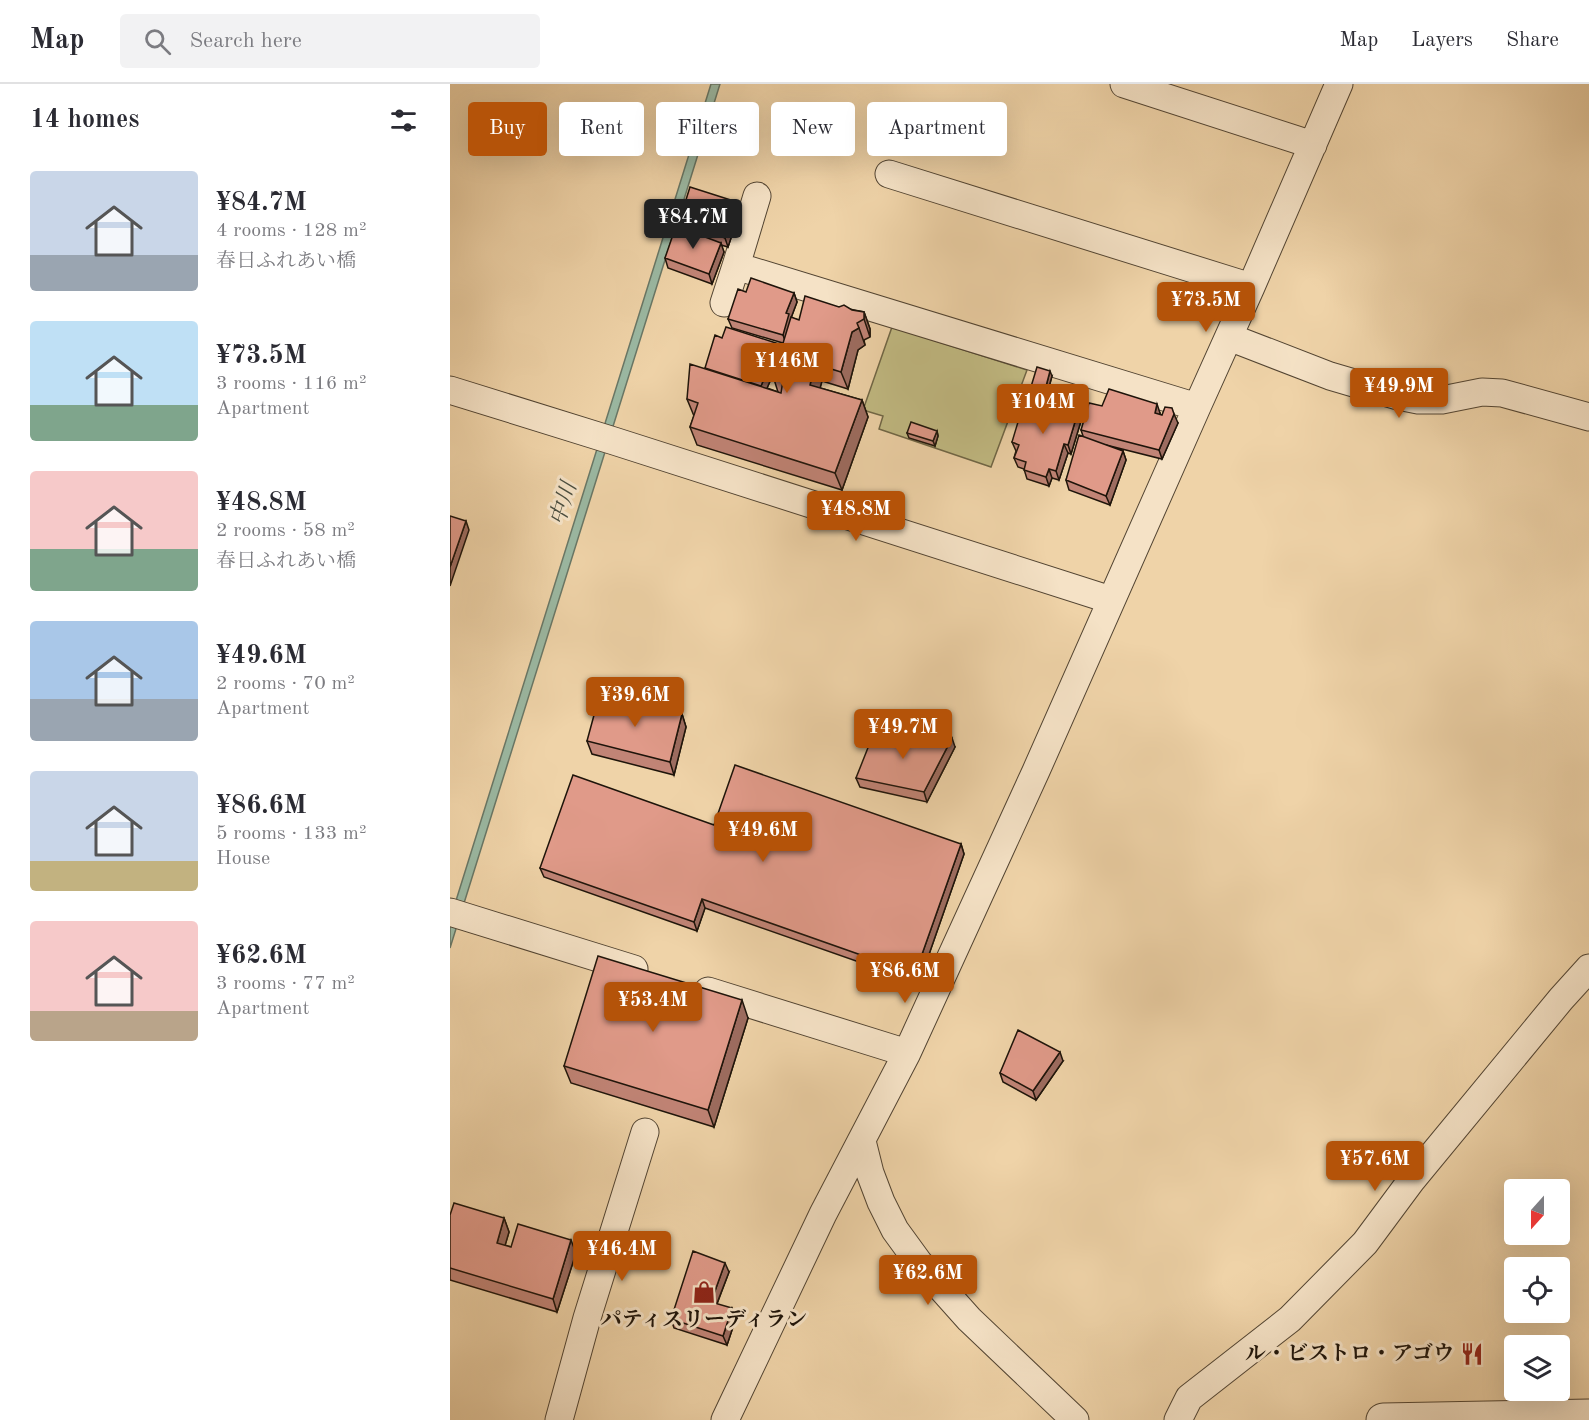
<!DOCTYPE html>
<html lang="en">
<head>
<meta charset="utf-8">
<style>
	body { margin:0; font-family:"Old Standard TT","Noto Serif JP",serif; background:#f2f2f3; color:#2b2b33; height:100vh; display:flex; flex-direction:column; font-size:22px; white-space:nowrap }
	* { box-sizing:border-box; margin:0 }
	p { font-size:20px; color:#7c7c81 }
	.icon { flex:none; width:33px; height:33px; fill:none; stroke:currentColor; stroke-width:2; stroke-linecap:round; stroke-linejoin:round }
	.map { position:relative; flex:1; overflow:hidden }
	.panel { display:flex; flex-direction:column; background:#fff; width:450px }
	.panel>* { flex:none }
	.top-card { position:absolute; left:18px; top:18px; width:570px; height:54px; display:flex; gap:12px }
	.needle { width:39px; rotate:201deg }
	.tools { position:absolute; left:1054px; top:1095px; display:grid; gap:12px }
	.tools a { display:grid; place-items:center; width:66px; height:66px; border-radius:6px; background:#fff; box-shadow:0 6px 24px #0002; font-size:30px }
	.price { position:absolute; translate:-50% -51px; padding:0 14px; border-radius:6px; background:#b45309; color:#fff; font-size:20px; line-height:39px; filter:drop-shadow(0 2px 3px #0008) }
	.price::after { content:''; position:absolute; left:50%; top:36px; width:18px; height:14px; margin-left:-9px; background:inherit; clip-path:polygon(0 0,100% 0,50% 100%) }
	.price.current { background:#222; color:#fff }
	ul { padding:0; list-style:none }
	li { display:flex; align-items:center; gap:18px; height:150px; padding:0 30px }
	li span { display:grid; place-items:center; flex:none; width:168px; height:120px; border-radius:6px; color:#555 }
	li>.icon { margin-inline-start:auto }
	span .icon { width:72px; height:72px; fill:#fffc; stroke-width:1 }
	li b { font-size:26px }
	h2 { display:flex; justify-content:space-between; align-items:center; height:72px; padding:0 30px; font-size:26px }
	.pill { padding:0 21px; border-radius:6px; background:#fff; box-shadow:0 6px 24px #0002; font-size:21px; line-height:54px }
	.pill.current { background:#b45309; color:#fff }
	header { display:flex; align-items:center; gap:36px; box-sizing:border-box; height:84px; padding:0 30px; background:#fff; border-bottom:2px solid #e1e1e2 }
	header strong { font-size:28px }
	nav { display:flex; gap:33px; margin-inline-start:auto; font-size:21px }
	.search { width:420px; height:54px; background:#f2f2f3; display:flex; align-items:center; gap:15px; box-sizing:border-box; padding:0 21px; border-radius:6px; color:#7c7c81; font-size:22px }
	main { display:flex; flex:1; min-height:0 }
	.map>svg:first-child { display:block }
	.green { fill:#c1ba82; stroke:#706746; stroke-width:1.5 }
	.water { fill:#9bb9a3; stroke:#697766; stroke-width:1.5 }
	.lines { fill:none; stroke-linecap:round; stroke-linejoin:round }
	.minor-casing { stroke:#524432; stroke-width:29 }
	.tertiary-casing { stroke:#524432; stroke-width:35 }
	.minor { stroke:#f5e2c6; stroke-width:27 }
	.tertiary { stroke:#f5e2c6; stroke-width:33 }
	.wall { fill:#c18476; stroke:#1e140a; stroke-width:1.5; fill-rule:evenodd }
	.shaded-wall { fill:#9d6c60; stroke:#1e140a; stroke-width:1.5 }
	.building { fill:#e09a89; stroke:#1e140a; stroke-width:1.5 }
	.labels { text-anchor:middle; dominant-baseline:central; stroke-width:6; stroke-linejoin:round; paint-order:stroke }
	.poi-label { font-size:21px; font-weight:bold; fill:#1e140a; stroke:#f5e2c6 }
	.water-label { font-size:22px; font-style:italic; fill:#4a4e40; stroke:#f5e2c6 }
</style>
</head>
<body>
<header>
<strong>Map</strong>
<div class="search"><svg class="icon" aria-label="search" viewBox="0 0 24 24"><circle cx="10" cy="10" r="6"/><path d="M15 15l6 6"/></svg>Search here</div>
<nav><a>Map</a><a>Layers</a><a>Share</a></nav>
</header>
<main>
<section class="panel">
<h2>14 homes<svg class="icon" aria-label="filters" viewBox="0 0 24 24"><path d="M4 7h16M4 17h16"/><circle cx="9" cy="7" r="2"/><circle cx="15" cy="17" r="2"/></svg></h2>
<ul>
<li><span style="background:linear-gradient(#c9d6e8 70%,#9aa5b1 0)"><svg class="icon" aria-label="home" viewBox="0 0 24 24"><path d="M3 11l9-7 9 7M6 9v11h12V9"/></svg></span><div><b>¥84.7M</b><p>4 rooms · 128 m²</p><p>春日ふれあい橋</p></div></li>
<li><span style="background:linear-gradient(#bfe0f5 70%,#7fa58c 0)"><svg class="icon" aria-label="home" viewBox="0 0 24 24"><path d="M3 11l9-7 9 7M6 9v11h12V9"/></svg></span><div><b>¥73.5M</b><p>3 rooms · 116 m²</p><p>Apartment</p></div></li>
<li><span style="background:linear-gradient(#f6c9c9 65%,#7fa58c 0)"><svg class="icon" aria-label="home" viewBox="0 0 24 24"><path d="M3 11l9-7 9 7M6 9v11h12V9"/></svg></span><div><b>¥48.8M</b><p>2 rooms · 58 m²</p><p>春日ふれあい橋</p></div></li>
<li><span style="background:linear-gradient(#a9c7e8 65%,#9aa5b1 0)"><svg class="icon" aria-label="home" viewBox="0 0 24 24"><path d="M3 11l9-7 9 7M6 9v11h12V9"/></svg></span><div><b>¥49.6M</b><p>2 rooms · 70 m²</p><p>Apartment</p></div></li>
<li><span style="background:linear-gradient(#c9d6e8 75%,#c2b280 0)"><svg class="icon" aria-label="home" viewBox="0 0 24 24"><path d="M3 11l9-7 9 7M6 9v11h12V9"/></svg></span><div><b>¥86.6M</b><p>5 rooms · 133 m²</p><p>House</p></div></li>
<li><span style="background:linear-gradient(#f6c9c9 75%,#b9a48a 0)"><svg class="icon" aria-label="home" viewBox="0 0 24 24"><path d="M3 11l9-7 9 7M6 9v11h12V9"/></svg></span><div><b>¥62.6M</b><p>3 rooms · 77 m²</p><p>Apartment</p></div></li>
</ul>
</section>
<div class="map">
<svg width="1139" height="1336" viewBox="0 0 1139 1336">
	<rect width="100%" height="100%" fill="#efd3a8"/>
	<filter id="stains"><feTurbulence type="fractalNoise" baseFrequency=".00333" numOctaves="4"/><feColorMatrix values="0 0 0 0 .2 0 0 0 0 .09 0 0 0 0 .02 0 0 0 .5 -.17"/></filter>
	<radialGradient id="worn" r=".72"><stop offset=".6" stop-color="#630" stop-opacity="0"/><stop offset="1" stop-color="#630" stop-opacity=".3"/></radialGradient>
	<path class="green" d="M442,243L577,286L541,383L429,345L433,332L413,326Z"/>
	<path class="water" d="M261,0H270L0,864V837L4,823Z"/>
	<g class="lines">
		<g class="minor-casing">
			<path id="minor" d="M674,0L863,61
				M439,90L801,203
				M307,112L286,182L747,323
				M274,219L286,182
				M779,253L880,292L948,312L968,316H992L1032,308L1052,309L1139,333
				M0,306L164,357L661,516
				M0,828L184,885
				M258,907L457,969
				M412,1057L420,1089L431,1118L445,1146L469,1179L519,1235L625,1336
				M109,1336L137,1234L195,1048
				M275,1336L373,1130L457,969L586,687L747,323L801,203L889,0
				M728,1336L739,1314L840,1235L915,1159L961,1097L1111,915L1139,884"/>
		</g>
		<g class="tertiary-casing">
			<path id="tertiary" d="M933,1336L1139,1332"/>
		</g>
		<use href="#minor" class="minor"/>
		<use href="#tertiary" class="tertiary"/>
	</g>
	<path class="wall" d="M287,118L290,127L278,163L271,161L274,168L262,200L218,184L215,174L231,144L229,138Z
		M344,209L347,218L341,234L349,236L389,223L414,228L420,245V253L414,256L415,261L408,266L398,305L372,297L370,304L412,316L418,333L392,406L247,361L240,343L244,332L237,315L255,285L272,254L331,267L333,259L282,244L278,235ZM325,286L323,292L328,308L317,304Z
		M602,292L596,314L582,311L580,306Z
		M652,322L710,329V331L728,339L712,375L656,361L673,367L676,376L660,421L619,406L616,396L633,352L631,346Z
		M631,337L621,370L618,369L609,396L602,394L599,402L577,395L574,385L568,383L564,374L566,367L562,358Z
		M487,347L488,352L485,362L459,354L457,349Z
		M232,630L236,643L224,691L142,670L137,657Z
		M466,659L505,663L477,718L410,703L406,694Z
		M264,741L511,760L514,770L469,899L255,824L247,847L94,793L90,784Z
		M298,934L264,1043L121,999L114,982Z
		M613,977L586,1016L553,998L550,989Z
		M0,1131L54,1134L59,1148L55,1161L61,1163L126,1169L107,1228L0,1196Z
		M279,1188L267,1220L286,1234L277,1261L224,1244L221,1235Z"/>
	<path class="shaded-wall" d="M287,118L290,127L278,163L275,154Z
		M271,159L274,168L262,200L259,190Z
		M344,209L347,218L341,234L336,260L333,251L336,229Z
		M414,228L420,245V253L414,235Z
		M409,244L415,261L408,266L398,305L391,288L402,248Z
		M329,260L332,270L314,311L311,302Z
		M365,280L372,297L366,318L360,301Z
		M600,287L602,292L596,314L594,310Z
		M412,316L418,333L392,406L385,389Z
		M707,320L710,329L708,338L705,329Z
		M628,328L631,337L621,370L618,361Z
		M724,330L728,339L712,375L709,366Z
		M487,347L488,352L485,362L483,357Z
		M614,360L618,369L609,396L606,387Z
		M673,367L676,376L660,421L656,412Z
		M599,385L602,394L599,402L596,393Z
		M16,437L19,446L0,502V483Z
		M232,630L236,643L224,691L220,678Z
		M502,654L505,663L477,718L474,708Z
		M511,760L514,770L469,899L465,890Z
		M252,815L255,824L247,847L244,838Z
		M292,916L298,934L264,1043L258,1026Z
		M610,968L613,977L586,1016L583,1007Z
		M54,1134L59,1148L52,1172L47,1159Z
		M121,1156L126,1169L107,1228L103,1215Z
		M275,1179L279,1188L264,1227L261,1218Z
		M282,1224L286,1234L277,1261L273,1252Z"/>
	<path class="building" d="M240,103L287,118L275,154L229,138Z
		M226,142L271,159L259,190L215,174Z
		M301,194L344,209L336,229L339,230L333,251L278,235L288,205L296,208Z
		M355,212L389,223L394,221L402,226L414,228V235L407,239L409,244L402,248L391,288L365,280L360,301L412,316L385,389L240,343L248,319L237,315L240,280L331,309L333,296L323,292L341,233L349,236Z
		M276,243L329,260L311,302L255,284L265,251L272,254Z
		M587,283L600,287L594,310L580,306Z
		M659,305L707,320L705,329L712,331L715,323L722,324L724,330L709,366L631,346L639,319L652,322Z
		M585,314L628,328L618,361L614,360L606,387L599,385L596,393L574,386L576,378L564,374L569,361L562,358L574,318L582,320Z
		M461,338L487,347L483,357L457,349Z
		M629,351L673,367L656,412L616,396Z
		M0,432L16,437L0,483Z
		M150,609L232,630L220,678L137,657Z
		M425,646L466,659L468,647L502,654L474,708L406,694Z
		M285,681L511,760L465,890L252,815L244,838L90,784L123,691L264,741Z
		M148,872L292,916L258,1026L114,982Z
		M568,946L610,968L583,1007L550,989Z
		M4,1119L54,1134L47,1159L61,1163L68,1140L121,1156L103,1215L0,1184V1131Z
		M243,1167L275,1179L261,1218L282,1224L273,1252L221,1235Z"/>
	<defs>
		<g id="shop-bare" transform="scale(1.8)"><path d="M-5-2.5h2.3a2.7 3.5 0 0 1 5.4 0H5L5.5 6h-11ZM-1.5-2.5h3a1.5 2.3 0 0 0-3 0Z" fill="#8f2418" stroke="#f5e2c6" stroke-width="2.5" paint-order="stroke"/></g>
		<g id="restaurant-bare" transform="scale(1.8)"><path d="M-5-6h1v4h1v-4h1v4h1v-4h1v5L-1.5 .5V6h-2V.5L-5-1ZM5-6V6H3V1.5H1.5Q1.5-4 5-6Z" fill="#8f2418" stroke="#f5e2c6" stroke-width="2.5" paint-order="stroke"/></g>
	</defs>
	<g fill-rule="evenodd">
		<use href="#shop-bare" x="254" y="1208"/>
		<use href="#restaurant-bare" x="1022" y="1270"/>
	</g>
	<g class="labels">
		<g class="poi-label">
			<text x="254" y="1236">パティスリーディラン</text>
			<text x="1004" y="1270" text-anchor="end">ル・ビストロ・アゴウ</text>
		</g>
		<g class="water-label">
			<text transform="translate(114 420) rotate(-73)">中川</text>
		</g>
	</g>
	<rect width="100%" height="100%" filter="url(#stains)"/>
	<rect width="100%" height="100%" fill="url(#worn)"/>
</svg>
<div class="tools">
<a><svg class="needle" viewBox="-14 -14 28 28"><path d="M0-13l5 13h-10z" fill="#e53935"/><path d="M0 13l5-13h-10z" fill="#7c7c81"/></svg></a>
<a><svg class="icon" aria-label="locate" viewBox="0 0 24 24"><circle cx="12" cy="12" r="6"/><path d="M12 2v4M12 18v4M2 12h4M18 12h4"/></svg></a>
<a><svg class="icon" aria-label="layers" viewBox="0 0 24 24"><path d="M12 4l9 5-9 5-9-5zM3 14l9 5 9-5"/></svg></a>
</div>
<b class="price current" style="left:243px;top:166px">¥84.7M</b>
<b class="price" style="left:756px;top:249px">¥73.5M</b>
<b class="price" style="left:337px;top:310px">¥146M</b>
<b class="price" style="left:949px;top:335px">¥49.9M</b>
<b class="price" style="left:593px;top:351px">¥104M</b>
<b class="price" style="left:406px;top:458px">¥48.8M</b>
<b class="price" style="left:185px;top:644px">¥39.6M</b>
<b class="price" style="left:453px;top:676px">¥49.7M</b>
<b class="price" style="left:313px;top:779px">¥49.6M</b>
<b class="price" style="left:455px;top:920px">¥86.6M</b>
<b class="price" style="left:203px;top:949px">¥53.4M</b>
<b class="price" style="left:925px;top:1108px">¥57.6M</b>
<b class="price" style="left:172px;top:1198px">¥46.4M</b>
<b class="price" style="left:478px;top:1222px">¥62.6M</b>
<div class="top-card">
<a class="pill current">Buy</a>
<a class="pill">Rent</a>
<a class="pill">Filters</a>
<a class="pill">New</a>
<a class="pill">Apartment</a>
</div>
</div>
</main>
</body>
</html>
